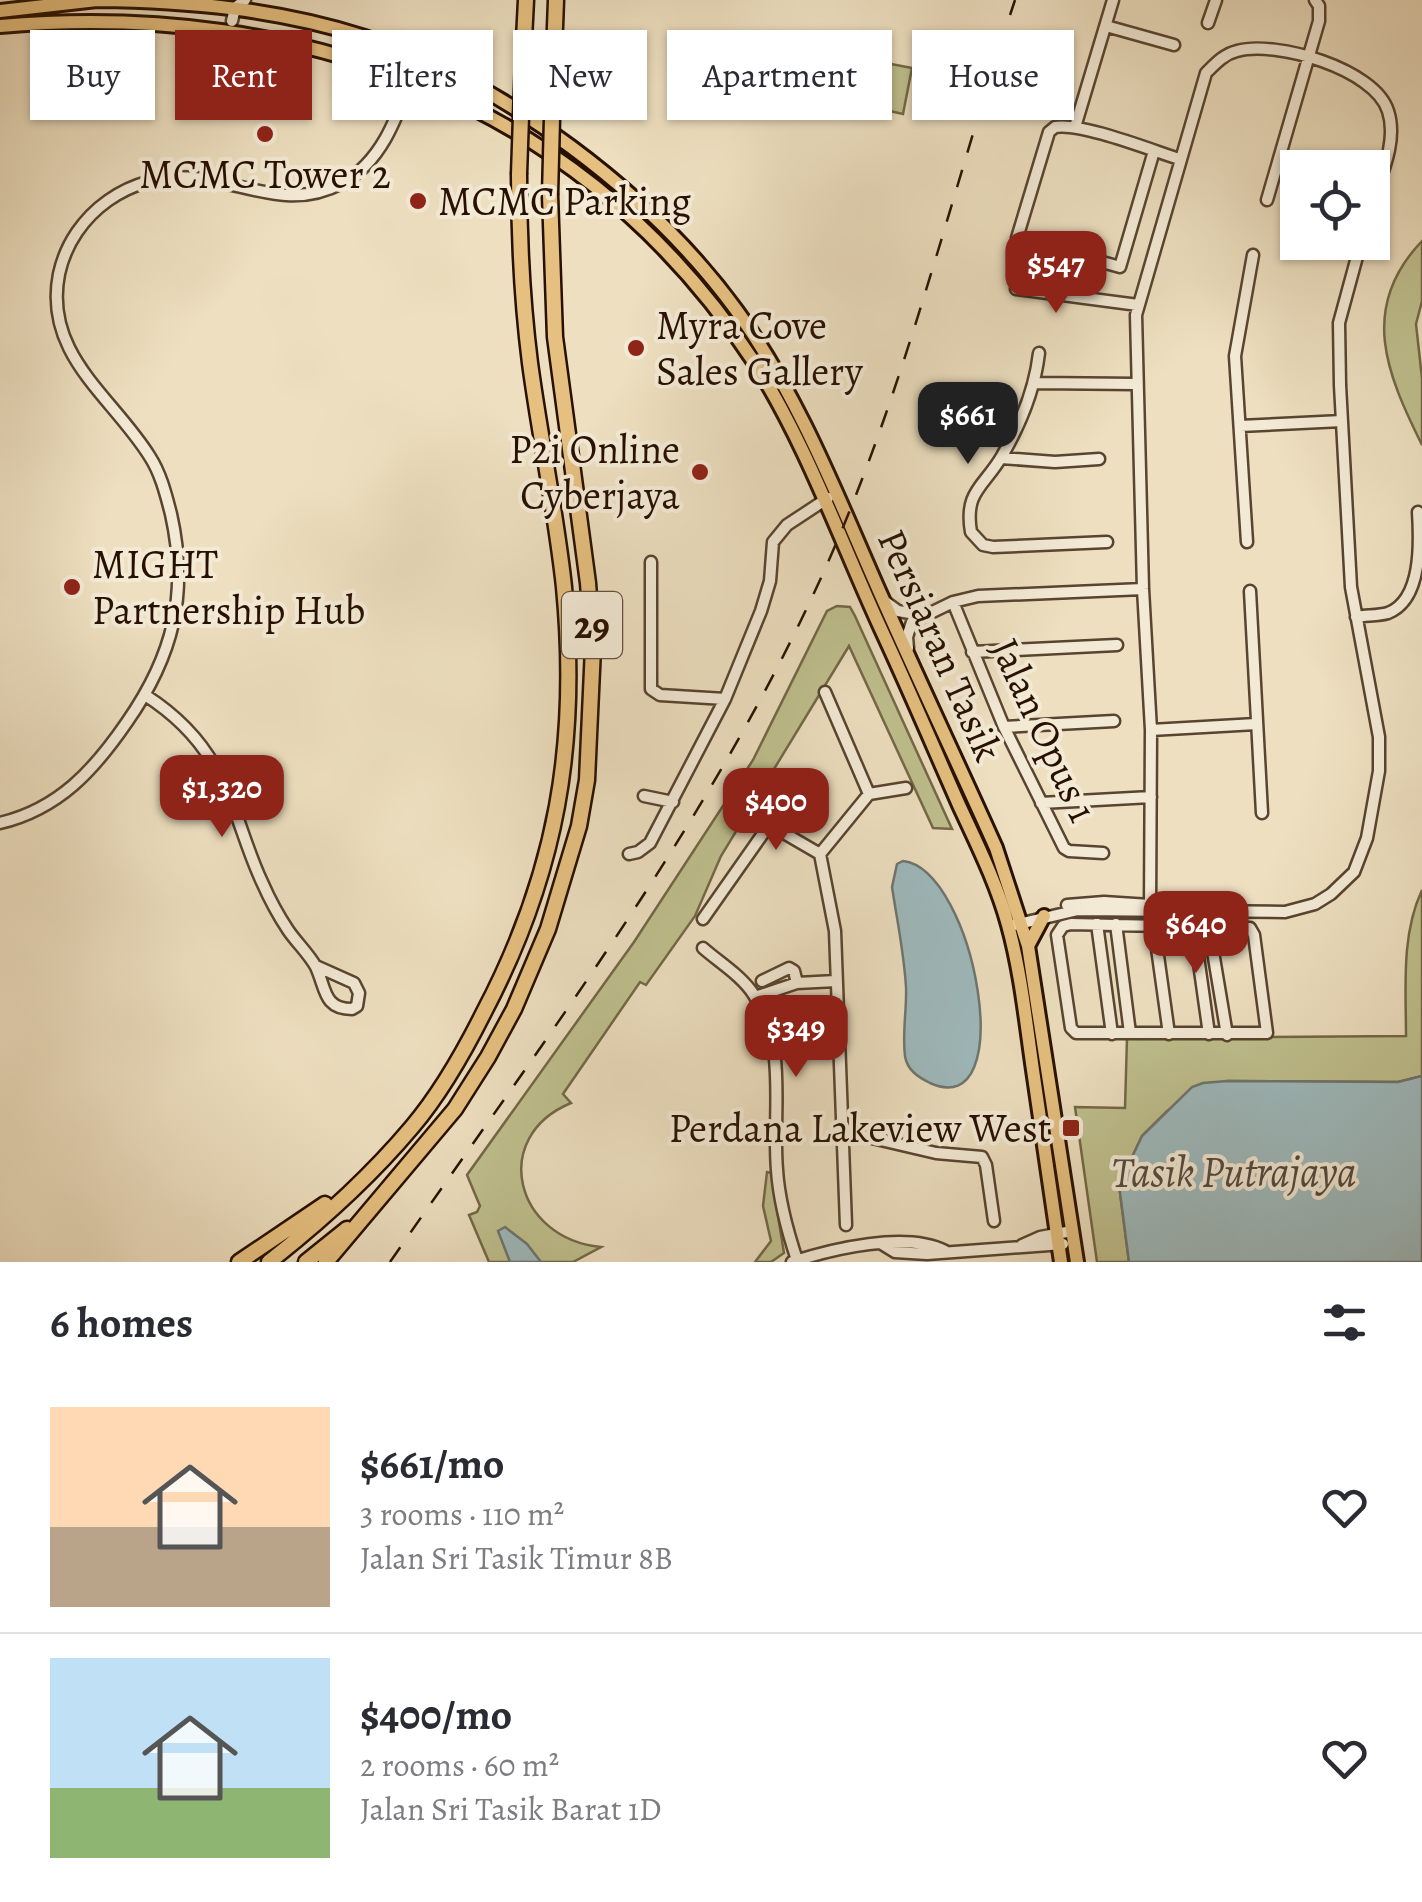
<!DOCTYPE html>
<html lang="en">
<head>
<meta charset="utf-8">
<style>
	body { margin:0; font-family:Alegreya,serif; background:#f7f7f7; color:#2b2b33; height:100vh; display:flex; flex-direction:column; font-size:38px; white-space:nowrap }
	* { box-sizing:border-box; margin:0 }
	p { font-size:32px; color:#7c7c81 }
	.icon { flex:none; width:55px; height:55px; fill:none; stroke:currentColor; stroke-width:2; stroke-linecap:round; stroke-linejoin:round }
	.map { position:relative; height:1262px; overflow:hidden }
	.side { display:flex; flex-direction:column; background:#fff; flex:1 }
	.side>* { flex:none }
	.banner { position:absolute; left:30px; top:30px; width:1362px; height:90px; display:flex; gap:20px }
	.controls { position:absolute; left:1280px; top:150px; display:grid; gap:20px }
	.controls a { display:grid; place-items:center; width:110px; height:110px; border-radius:0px; background:#fff; box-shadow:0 2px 8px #0004; font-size:50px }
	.price { position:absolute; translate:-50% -85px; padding:0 22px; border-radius:20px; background:#8f2418; color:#fff; font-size:32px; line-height:65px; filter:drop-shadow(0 2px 5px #0008) }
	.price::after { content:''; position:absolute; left:50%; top:60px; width:30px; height:22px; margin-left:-15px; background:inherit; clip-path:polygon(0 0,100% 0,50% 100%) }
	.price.on { background:#222; color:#fff }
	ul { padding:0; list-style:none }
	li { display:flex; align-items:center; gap:30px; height:250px; padding:0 50px }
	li+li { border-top:2px solid #e1e1e2 }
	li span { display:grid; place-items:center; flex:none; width:280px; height:200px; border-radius:0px; color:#555 }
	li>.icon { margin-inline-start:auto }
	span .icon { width:120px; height:120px; fill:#fffc; stroke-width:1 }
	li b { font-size:42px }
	h2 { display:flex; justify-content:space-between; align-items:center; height:120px; padding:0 50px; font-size:42px }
	.pill { padding:0 35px; border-radius:0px; background:#fff; box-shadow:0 2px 8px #0004; font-size:35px; line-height:90px }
	.pill.on { background:#8f2418; color:#fff }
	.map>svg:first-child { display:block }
	.green { fill:#bfc08e; stroke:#736847; stroke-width:2.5 }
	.water { fill:#9ebabd; stroke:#6e7671; stroke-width:2.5 }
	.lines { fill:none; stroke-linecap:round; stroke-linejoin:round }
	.minor-casing { stroke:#584430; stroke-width:15 }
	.major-casing { stroke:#271000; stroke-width:18 }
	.highway-casing { stroke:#271000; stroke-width:19 }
	.minor { stroke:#f3ead6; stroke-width:10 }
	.major { stroke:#e6c080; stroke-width:12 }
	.highway { stroke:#e6c080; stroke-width:14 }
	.rail { stroke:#271000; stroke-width:2.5; stroke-dasharray:18 18; stroke-linecap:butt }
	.highway-bridge-casing { stroke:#271000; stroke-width:19; stroke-linecap:butt }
	.highway-bridge { stroke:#e6c080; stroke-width:14 }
	.poi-dot { fill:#8f2418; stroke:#f3ead6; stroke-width:4 }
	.labels { text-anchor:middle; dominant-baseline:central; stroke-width:8; stroke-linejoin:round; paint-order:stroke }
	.shield { fill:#f3ead6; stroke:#645140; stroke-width:2.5 }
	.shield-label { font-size:38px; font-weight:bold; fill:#271000 }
	.poi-label { font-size:40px; fill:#271000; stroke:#f3ead6; text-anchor:start }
	.street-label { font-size:40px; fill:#271000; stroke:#f3ead6 }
	.water-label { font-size:42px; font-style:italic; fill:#514c42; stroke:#f3ead6 }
</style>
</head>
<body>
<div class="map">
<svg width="1422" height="1262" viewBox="0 0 1422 1262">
	<rect width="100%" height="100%" fill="#eddfc0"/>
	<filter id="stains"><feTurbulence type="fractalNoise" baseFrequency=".002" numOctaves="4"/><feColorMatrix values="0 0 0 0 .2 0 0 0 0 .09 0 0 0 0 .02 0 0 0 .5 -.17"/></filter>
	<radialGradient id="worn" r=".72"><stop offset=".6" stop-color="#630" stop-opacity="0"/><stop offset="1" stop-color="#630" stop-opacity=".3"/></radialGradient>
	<path class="green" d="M891,64L912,68L903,114L881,109Z
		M1422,241V301L1416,324L1422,378V445C1387,374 1358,308 1422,241Z
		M837,606L850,607L855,616L952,829L933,828L849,646L721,856L695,916L646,985L640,982L563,1094L571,1103C489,1137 515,1239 601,1247L573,1262H489L469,1215L477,1212L480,1206L467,1175L634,942L753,760L827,611Z
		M1422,890V1076L1398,1082L1227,1081L1167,1111L1142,1136L1119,1185L1129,1262H1097L1075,1107L1125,1108L1127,1038L1406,1036C1406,987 1401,935 1422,890Z
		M767,1172L771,1173L784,1253L771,1262H755L771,1241L763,1206Z"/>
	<path class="water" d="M828,38L841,44V51L836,55L841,64L822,111L814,118L779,92C784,72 807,39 828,38Z
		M903,861C975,869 1021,1124 930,1083C918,1077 907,1070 905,1056C902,1033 907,1009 906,987C904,953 897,920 892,887L897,864Z
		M1422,1076V1262H1129L1119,1185L1142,1136L1192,1087L1203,1083L1227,1081L1398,1082Z
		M505,1227L527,1244L541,1262H510L498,1231Z"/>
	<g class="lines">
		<g class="minor-casing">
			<path id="minor" d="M232,21L235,8L245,0
				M1208,23L1216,0
				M1106,26L1174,45
				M1075,127L1113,0
				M1154,151L1120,267L1017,238L1049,132L1055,127C1080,122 1151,150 1179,159
				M1267,200L1319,21V6L1315,0
				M1016,289L1138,305
				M1039,353C1035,388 1020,425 1002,456C984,487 964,491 971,532L983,545L993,547L1107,542
				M1036,383L1136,384
				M1240,426L1342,421
				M1001,458L1055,462L1099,459
				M1247,542L1235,356L1253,255
				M651,562V689L660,695L725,699
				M1250,591L1262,813
				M883,600L898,611L922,615
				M953,602L1004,727L1064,848L1069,851L1103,853
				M1356,617C1366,615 1378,616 1388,613C1422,600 1420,543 1418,512
				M908,648L907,637L912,622L953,602L978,596L1143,589
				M972,652L1117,645
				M825,692L869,794
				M145,695C173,713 199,738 215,767C236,803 244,844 262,882C269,898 278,915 288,930C296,942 309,954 316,967C326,988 323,1009 352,1009L357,1006L359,993L354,983L316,966
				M1004,727L1114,721
				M1151,730L1256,724
				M644,796L673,802
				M1041,803L1151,797
				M753,815L820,854
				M0,823C59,809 94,770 127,722C173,656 189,594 171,514C166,495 161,474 150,457C113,397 43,355 59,274C72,213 132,171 194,178C247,183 289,211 342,183C384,161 399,111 414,70
				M629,854L638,852L650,843L725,699L761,611L770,581L773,542L787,525L828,498
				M820,854L835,931L846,1225
				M820,854L869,794L906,788
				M1067,905L1104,902L1150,905
				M1150,910L1151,730L1143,589L1136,315L1206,73C1215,64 1224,54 1237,51C1276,40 1375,69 1388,111C1398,141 1381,176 1372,203
				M1206,910L1227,1035
				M703,919L769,825
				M1193,921L1209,1034
				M1071,924L1250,928L1254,935L1267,1033H1076L1071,1028L1057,935L1063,926Z
				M1097,924L1112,1034
				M1116,924L1130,1033
				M1014,925L1078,910L1285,912L1315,904L1331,894L1354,872L1367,838L1379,771V737L1351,587L1340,385L1339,323L1361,242
				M1154,927L1169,1034
				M703,948C720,963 742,976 754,995C788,1048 772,1111 777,1170C779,1201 787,1230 797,1260
				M762,981L789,968L794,971L797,983
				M755,997L797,983L836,981
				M842,1131L936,1153L982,1157L986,1165L994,1221
				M882,1244L895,1252L927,1254L1063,1244
				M1022,1245L1040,1237L1072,1231
				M792,1262C832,1249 906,1231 945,1251"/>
		</g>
		<g class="major-casing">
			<path id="major" d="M97,0C188,1 278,9 365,37C505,83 651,193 737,311C799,396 838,498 880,593C918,679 958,763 996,848L1028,946L1077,1262
				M0,11L97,0
				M0,26C306,0 584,104 754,362C805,441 841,542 881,629C908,687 933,746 959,805C977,844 997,884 1008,925C1021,972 1026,1022 1033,1070C1042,1134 1052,1198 1061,1262
				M1028,946L1044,916"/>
		</g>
		<g class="highway-casing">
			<path id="highway" d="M523,59L526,0
				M553,80L556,0
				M239,1262L325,1204
				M269,1262C320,1222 370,1177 412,1127C441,1093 464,1052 484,1012C557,873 579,743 564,587C556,512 540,438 530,363C522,300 519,237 519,174
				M306,1262L347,1229
				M326,1262L455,1109L488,1057L514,1009L548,929L579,826L587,780L593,648L588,583L555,337L550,195"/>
		</g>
		<use href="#minor" class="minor"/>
		<use href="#major" class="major"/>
		<use href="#highway" class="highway"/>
		<path class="rail" d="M390,1262C541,1044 701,835 814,593C903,403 949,198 1015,0"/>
		<g class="highway-bridge-casing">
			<path id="highway-bridge" d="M519,174L523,59
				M550,195L553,80"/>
		</g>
		<use href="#highway-bridge" class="highway-bridge"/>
	</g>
	<g class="poi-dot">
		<circle cx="265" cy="134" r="10"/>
		<circle cx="418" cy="201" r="10"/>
		<circle cx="636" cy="348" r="10"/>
		<circle cx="700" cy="472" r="10"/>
		<circle cx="72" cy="587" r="10"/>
		<rect x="1061" y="1118" width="20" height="20" rx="5"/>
	</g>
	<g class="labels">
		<rect class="shield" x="562" y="592" width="60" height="66" rx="8"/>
		<g class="shield-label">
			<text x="592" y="625">29</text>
		</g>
		<g class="poi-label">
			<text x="265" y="174" text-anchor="middle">MCMC Tower 2</text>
			<text x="438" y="201">MCMC Parking</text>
			<text x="656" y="325">Myra Cove<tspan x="656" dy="46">Sales Gallery</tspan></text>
			<text x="680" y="449" text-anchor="end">P2i Online<tspan x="680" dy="46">Cyberjaya</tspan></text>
			<text x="92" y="564">MIGHT<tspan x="92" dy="46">Partnership Hub</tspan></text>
			<text x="1051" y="1128" text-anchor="end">Perdana Lakeview West</text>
		</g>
		<g class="street-label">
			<text transform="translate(940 645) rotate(66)">Persiaran Tasik</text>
			<text transform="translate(1044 730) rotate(65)">Jalan Opus 1</text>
		</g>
		<g class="water-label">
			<text x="1234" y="1171">Tasik Putrajaya</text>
		</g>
	</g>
	<rect width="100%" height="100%" filter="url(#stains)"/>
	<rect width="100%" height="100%" fill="url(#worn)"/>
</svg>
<div class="controls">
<a><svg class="icon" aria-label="locate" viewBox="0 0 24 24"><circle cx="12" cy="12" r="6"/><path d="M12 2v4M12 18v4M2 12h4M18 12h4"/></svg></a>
</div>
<b class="price" style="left:1056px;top:316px">$547</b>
<b class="price on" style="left:968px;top:467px">$661</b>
<b class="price" style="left:222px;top:840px">$1,320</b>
<b class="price" style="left:776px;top:853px">$400</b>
<b class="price" style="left:1196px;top:976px">$640</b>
<b class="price" style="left:796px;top:1080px">$349</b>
<div class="banner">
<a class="pill">Buy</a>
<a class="pill on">Rent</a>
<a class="pill">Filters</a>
<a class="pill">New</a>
<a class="pill">Apartment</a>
<a class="pill">House</a>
</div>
</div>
<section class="side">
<h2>6 homes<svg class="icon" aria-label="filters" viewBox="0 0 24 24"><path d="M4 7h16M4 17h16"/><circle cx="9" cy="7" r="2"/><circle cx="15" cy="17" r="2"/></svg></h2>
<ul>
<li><span style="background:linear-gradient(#ffd9b3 60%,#b9a48a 0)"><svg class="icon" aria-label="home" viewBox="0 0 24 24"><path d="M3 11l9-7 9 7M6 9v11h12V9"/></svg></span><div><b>$661/mo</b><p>3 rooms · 110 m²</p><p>Jalan Sri Tasik Timur 8B</p></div><svg class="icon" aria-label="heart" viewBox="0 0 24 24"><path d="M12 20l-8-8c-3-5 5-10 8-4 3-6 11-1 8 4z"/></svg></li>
<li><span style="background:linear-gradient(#bfe0f5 65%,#8fb573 0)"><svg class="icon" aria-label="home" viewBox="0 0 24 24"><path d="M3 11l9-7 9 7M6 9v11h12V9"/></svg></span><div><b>$400/mo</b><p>2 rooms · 60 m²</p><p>Jalan Sri Tasik Barat 1D</p></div><svg class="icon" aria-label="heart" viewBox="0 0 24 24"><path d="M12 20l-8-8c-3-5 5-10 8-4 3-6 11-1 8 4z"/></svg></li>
</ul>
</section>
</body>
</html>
